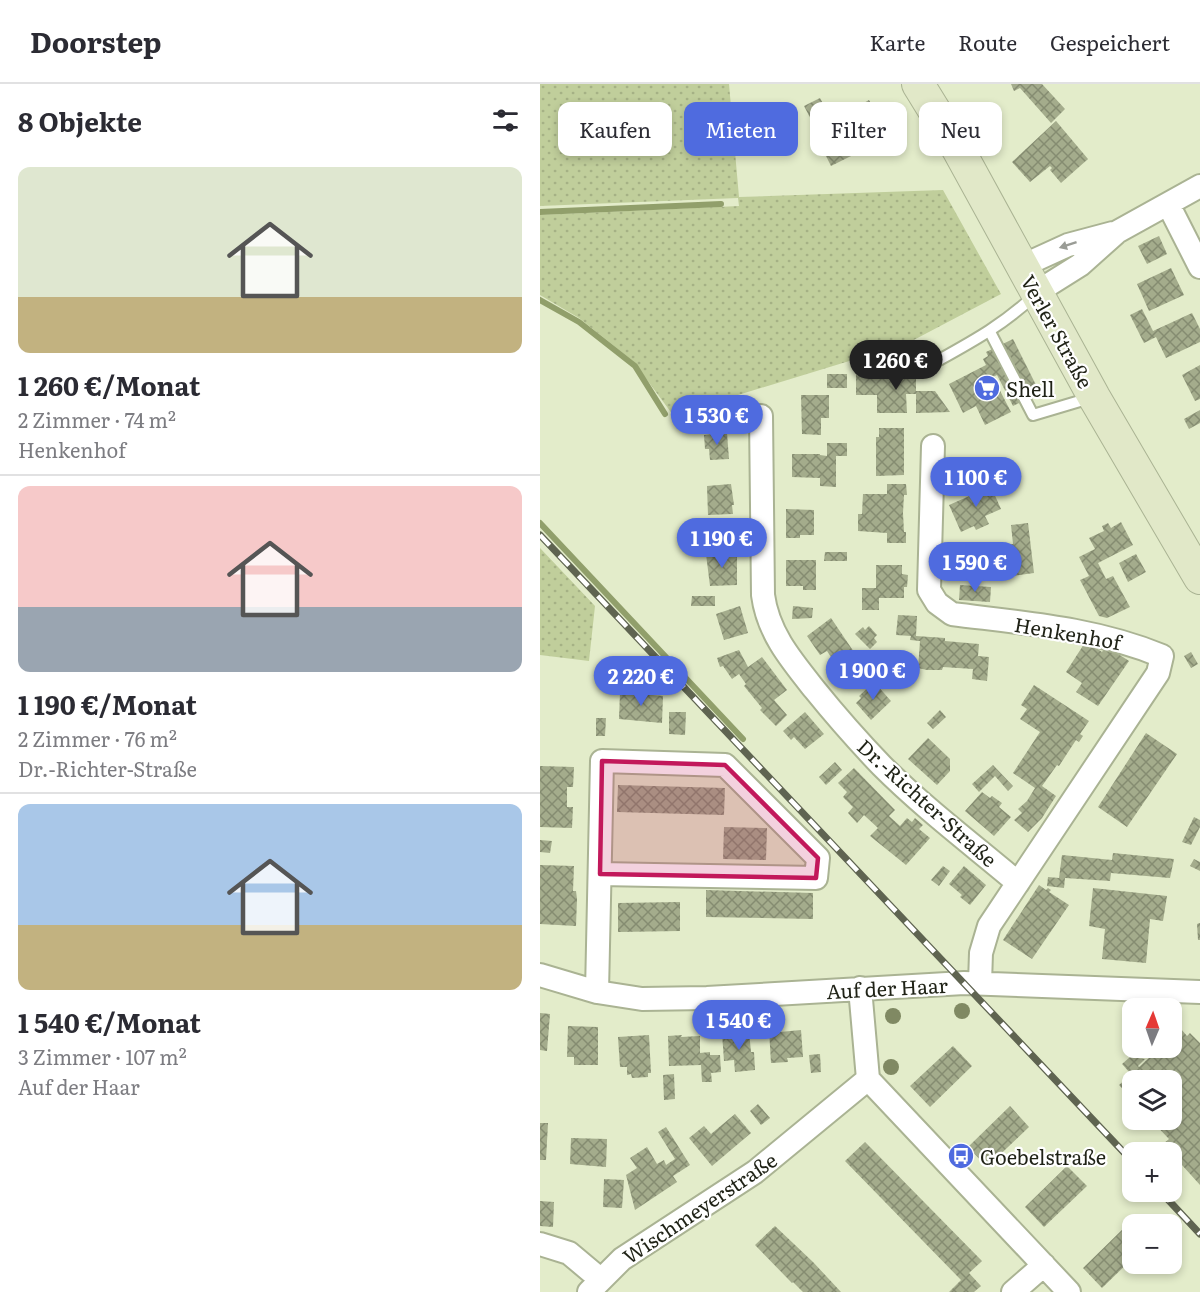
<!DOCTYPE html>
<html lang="de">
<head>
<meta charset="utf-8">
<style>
	body { margin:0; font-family:Literata,serif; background:#f7f7f7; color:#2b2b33; height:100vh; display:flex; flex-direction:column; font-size:22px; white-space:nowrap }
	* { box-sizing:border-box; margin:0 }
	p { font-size:20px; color:#7c7c81 }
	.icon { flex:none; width:33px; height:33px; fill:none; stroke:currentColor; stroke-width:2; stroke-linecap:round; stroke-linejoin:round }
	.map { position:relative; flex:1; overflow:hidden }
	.drawer { display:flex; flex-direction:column; background:#fff; width:540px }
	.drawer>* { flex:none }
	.guide { position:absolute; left:18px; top:18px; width:552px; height:54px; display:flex; gap:12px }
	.needle { width:39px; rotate:2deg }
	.fabs { position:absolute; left:582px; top:914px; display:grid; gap:12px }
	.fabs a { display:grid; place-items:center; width:60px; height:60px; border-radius:12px; background:#fff; box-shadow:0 3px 9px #0003; font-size:30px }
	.price { position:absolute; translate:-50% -51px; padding:0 14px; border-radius:21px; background:#4f6bdf; color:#fff; font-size:20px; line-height:39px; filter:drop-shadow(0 2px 3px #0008) }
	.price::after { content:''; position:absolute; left:50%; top:36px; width:18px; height:14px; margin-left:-9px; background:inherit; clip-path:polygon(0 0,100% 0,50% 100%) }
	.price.on { background:#222; color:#fff }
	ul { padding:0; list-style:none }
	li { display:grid; align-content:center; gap:12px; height:318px; padding:0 18px }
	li+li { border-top:2px solid #e1e1e2 }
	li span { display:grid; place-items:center; height:186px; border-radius:12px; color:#555 }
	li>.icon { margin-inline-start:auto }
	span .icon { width:108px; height:108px; fill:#fffc; stroke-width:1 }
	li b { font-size:26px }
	h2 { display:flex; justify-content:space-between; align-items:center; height:72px; padding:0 18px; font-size:26px }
	.chip { padding:0 21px; border-radius:12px; background:#fff; box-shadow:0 3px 9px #0003; font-size:21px; line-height:54px }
	.chip.on { background:#4f6bdf; color:#fff }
	header { display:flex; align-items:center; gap:36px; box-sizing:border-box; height:84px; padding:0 30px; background:#fff; border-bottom:2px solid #e1e1e2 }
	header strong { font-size:28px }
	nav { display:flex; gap:33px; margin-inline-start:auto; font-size:21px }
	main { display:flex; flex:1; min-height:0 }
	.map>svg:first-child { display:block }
	.grass { fill:url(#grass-dots) }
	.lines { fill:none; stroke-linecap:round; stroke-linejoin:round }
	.stream { stroke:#919f6b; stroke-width:6 }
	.building { fill:url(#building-cross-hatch) }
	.service-casing { stroke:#aab393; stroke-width:14 }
	.minor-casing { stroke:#aab393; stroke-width:26 }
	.secondary-casing { stroke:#aab393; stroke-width:34 }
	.service { stroke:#fff; stroke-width:10 }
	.minor { stroke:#fff; stroke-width:22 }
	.secondary { stroke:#e1e8c8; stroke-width:32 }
	.rail-casing { stroke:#5f6451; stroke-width:7 }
	.rail { stroke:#fff; stroke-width:4.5; stroke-dasharray:14; stroke-linecap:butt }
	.tree { fill:#808963 }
	.oneway { fill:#9a9c96 }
	.marked { fill:#c2185b; fill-opacity:0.2; stroke:#c2185b; stroke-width:4.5; stroke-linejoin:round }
	.labels { text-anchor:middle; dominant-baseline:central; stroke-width:4.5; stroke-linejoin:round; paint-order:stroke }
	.street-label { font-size:20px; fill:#1f2216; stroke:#fff }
	.poi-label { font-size:20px; fill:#1f2216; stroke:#fff; text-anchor:start }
</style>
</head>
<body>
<header>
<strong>Doorstep</strong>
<nav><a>Karte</a><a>Route</a><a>Gespeichert</a></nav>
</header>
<main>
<section class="drawer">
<h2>8 Objekte<svg class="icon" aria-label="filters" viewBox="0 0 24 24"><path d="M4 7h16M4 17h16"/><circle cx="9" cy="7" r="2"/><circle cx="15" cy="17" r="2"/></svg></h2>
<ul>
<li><span style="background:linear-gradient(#dfe7d0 70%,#c2b280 0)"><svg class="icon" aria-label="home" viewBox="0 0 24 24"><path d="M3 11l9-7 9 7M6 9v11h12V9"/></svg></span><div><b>1 260 €/Monat</b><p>2 Zimmer · 74 m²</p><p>Henkenhof</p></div></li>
<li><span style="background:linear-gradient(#f6c9c9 65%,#9aa5b1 0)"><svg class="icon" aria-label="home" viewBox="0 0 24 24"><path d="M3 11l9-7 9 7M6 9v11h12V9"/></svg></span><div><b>1 190 €/Monat</b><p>2 Zimmer · 76 m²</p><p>Dr.-Richter-Straße</p></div></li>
<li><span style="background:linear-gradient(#a9c7e8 65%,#c2b280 0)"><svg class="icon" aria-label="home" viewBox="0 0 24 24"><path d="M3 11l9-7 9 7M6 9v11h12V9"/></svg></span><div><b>1 540 €/Monat</b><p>3 Zimmer · 107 m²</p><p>Auf der Haar</p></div></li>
</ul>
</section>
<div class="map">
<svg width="660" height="1208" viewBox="0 0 660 1208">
	<defs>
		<pattern id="grass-dots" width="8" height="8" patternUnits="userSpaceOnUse" patternTransform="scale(1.5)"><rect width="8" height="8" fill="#c0ce9b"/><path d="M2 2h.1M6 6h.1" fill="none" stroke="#a5b185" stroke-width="1.8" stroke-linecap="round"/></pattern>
		<pattern id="building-cross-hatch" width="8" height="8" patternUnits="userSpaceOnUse" patternTransform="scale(1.5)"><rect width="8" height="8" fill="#a4ac8c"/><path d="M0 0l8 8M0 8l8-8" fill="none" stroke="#858c71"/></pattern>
	</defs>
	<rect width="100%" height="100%" fill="#e3ecca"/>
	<path class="grass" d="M0,0H189L199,113L403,106L461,210L368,259L133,331L93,277L39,234L0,211V131L199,122L198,114L0,122Z
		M0,464L55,522L49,577L0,571Z"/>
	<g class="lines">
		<path class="stream" d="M0,128L181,120
			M0,216L39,238L95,282L125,330
			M0,439L203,655"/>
	</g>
	<path class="building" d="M471,0H502L525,25L511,39L480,4L474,7Z
		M280,14L291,34L298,31L319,68L291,82L272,44L275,43L264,22Z
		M329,16L337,30L329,34L322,20Z
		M516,37L548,75L521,99L510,86L512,84L510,82L490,98L472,78Z
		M619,152L627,170L607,180L598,162Z
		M631,184L644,211L609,227L597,200Z
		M602,225L613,247L652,229L660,245V258L626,274L616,253L604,259L590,231Z
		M473,255L500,309L473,322L457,291L453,293L471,328L445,341L436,322L423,329L409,300L446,281L443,275L448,272L446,268Z
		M660,281V315L655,317L642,291Z
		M337,282H366V295H376V307H395L410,328L376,329V310H366L367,329H337V311H316V288H337Z
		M287,290H307V304H287Z
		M261,311H289V334H281V351L262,350Z
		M660,326V339L649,345L644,335Z
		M170,333L171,344L151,345L150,334Z
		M339,344H364V391L336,392V353H339Z
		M187,349L189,375L170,376L169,365H165L164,351Z
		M287,359H307V372H296V403L280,402V394L252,393V370H280V371L287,372Z
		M448,396L461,425L445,432L449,440L436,446L434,442L421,448L409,421L434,410L431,404Z
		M191,400L194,421H192L193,430L168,431L167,402Z
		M347,400H366L367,411H364L363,429L364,448H366V459H347V449L318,447V430H322L323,410H347Z
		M246,425L274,426V451H260V454H246Z
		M179,437L180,461H163V452H159L158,438Z
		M581,438L593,461L558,479L566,495L573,492L590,523L567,534L559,532L540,496L549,492L539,473L555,465L549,454L564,447L562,442L568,439L571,444Z
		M488,439L494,489L458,494L454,462L473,460L471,441Z
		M285,468H307V477H284Z
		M197,469V501L170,502L166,470Z
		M596,470L606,488L588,498L579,479Z
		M246,476H276V506H263V502H246Z
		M336,481H362V490L368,491L367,503H364V514H339V526H322V504H336Z
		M420,501L451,503L450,518L419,516Z
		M152,512H175V522H151Z
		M200,522L208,549L184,556L176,530Z
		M253,522L273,524L272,534L252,535Z
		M358,531L377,532L376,552L405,554V557L439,560L438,572L449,573L447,597L432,595L433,585L403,583L402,586H387L378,584L380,557L370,556L371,552L356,551Z
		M291,534L316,571L298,584L287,567L280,571L267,552Z
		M329,542L337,551L334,554L337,558L330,565L315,550L323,543L325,546Z
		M546,557L562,568L566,562L589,577L558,622L536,608L542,599L526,588Z
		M199,566L208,583L222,573L247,606L234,616L247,631L236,642L220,626L222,624L204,602L206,600L199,590L192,595L183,582L180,583L177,574Z
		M651,568L658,580L651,584L644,572Z
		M334,598L351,617L331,636L316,619L321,614L319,612Z
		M494,601L549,637L540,650L543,652L539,658L536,656L519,682L517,681L502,702L516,712L502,734L488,748L474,736L482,729L478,725L487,717L495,704L473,689L500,648L480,635L487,625L481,621Z
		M80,608L123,612L122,639L79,635Z
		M400,626L406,633L393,645L387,639Z
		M129,628H146L145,651L129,650Z
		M265,628L284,650L265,665L254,653L251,656L243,647Z
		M56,634H66L65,652H56Z
		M606,649L637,670L587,743L558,723Z
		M388,654L410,675V687L397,701L368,675Z
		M295,678L302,686L286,701L279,693Z
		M453,681L473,702L468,707L455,692L439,708L432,700Z
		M0,682L34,683L33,703H27V723H33L32,744L0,743Z
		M314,684L355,726L349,732L360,742L367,734L372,738L375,734L383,741L379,745L390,754L366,781L330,752L338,744L324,731L317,739L308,729L313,723L303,713L307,708L298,699Z
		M78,701L185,704L184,731L77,728Z
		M442,708L450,714L452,712L462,719L459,723L471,733L454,752L425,727Z
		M654,733L660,736V743L651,761L642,758Z
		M184,743L227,744L226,776L183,775Z
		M0,756L12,757L10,769L0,768Z
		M573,769L634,775L630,794L571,789L570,797L525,794L524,804L507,802L508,793L519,794L522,771L572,776Z
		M654,775L660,778V787L650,782Z
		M0,781L34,782L33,807H36L37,815L36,842L0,840Z
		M403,782L410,787L399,802L391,796Z
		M424,782L446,801L430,821L420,813L422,811L409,800Z
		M499,801L506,806L508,804L511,806L509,808L529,821L492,875L463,856Z
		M553,804L627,812L623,837L610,835L606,879L562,875L565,845L549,842Z
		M166,806L273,809V835L166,833Z
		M140,818V847L78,848V819Z
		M660,839V856H658L657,840Z
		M0,929L10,930L7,967L0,966Z
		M28,942L58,943V981H34V973H27Z
		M240,945V948L261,946L263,973L247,974L248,978L231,979L229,946Z
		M641,945L647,952L650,949L660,959V1101L623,1060L629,1055L610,1035H632V996H592V1015L579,1001L594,988L593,986L590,989L582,980L590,973L605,975L598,982L599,983L621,963H632V954Z
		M209,947L211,968H214L215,986L195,988L194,976L184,977L182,949Z
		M109,951L111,989H108V993L92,994L91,990L87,991V983H80L78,953Z
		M142,951L141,953L160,952V969L170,968V971H180L181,988L171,989L172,998H162L161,981L129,982L128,952Z
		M413,962L432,982L390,1023L370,1002Z
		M280,970L281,988L271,989L269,971Z
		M134,990L135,1015L124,1016L123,991Z
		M218,1020L230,1034L221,1041L210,1027Z
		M470,1022L489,1043L447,1083L428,1063Z
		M195,1030L211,1049L172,1082L149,1054L164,1042L171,1050Z
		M0,1039H8L6,1076H0Z
		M126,1043L150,1081L133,1092L137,1098L95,1126L86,1091L97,1084L90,1074L107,1063L117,1080L124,1076L126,1081L135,1075L118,1048Z
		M31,1054L67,1055L66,1083L30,1080Z
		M325,1058L442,1177L429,1189L441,1202L434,1208H409L421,1196L305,1077Z
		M527,1082L547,1102L504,1143L485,1123Z
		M64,1095L84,1096L82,1124L63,1123Z
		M0,1117L14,1118L13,1143L0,1142Z
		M235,1142L273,1178L301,1208H263L253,1198L252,1199L215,1161Z
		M585,1143L592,1151V1175L562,1204L543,1184Z"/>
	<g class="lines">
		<g class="service-casing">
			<path id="service" d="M450,248L493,331L550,314
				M399,276C435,256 464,240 495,211"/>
		</g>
		<g class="minor-casing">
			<path id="minor" d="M628,120L660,183
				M482,182L528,161L573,149
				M497,208L540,181L577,148L660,102
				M221,332L223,511C228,549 251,576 275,606C296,632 319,658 342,682C384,724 433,761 478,799
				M393,362L389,506L397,519L412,530C483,539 555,544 622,572L618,589L449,842L441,869L440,899
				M0,891L57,908L102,915L167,914L424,899L660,908
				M320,904L328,995L529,1208
				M57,908L62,677L185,681L278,774L276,794L60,790
				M0,1160L29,1169L60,1195
				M49,1208L82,1175L215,1088L328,995
				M473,1208L504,1181"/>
		</g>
		<g class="secondary-casing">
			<path id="secondary" d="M378,0L418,65L554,313L660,494"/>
		</g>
		<use href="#service" class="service"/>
		<use href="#minor" class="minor"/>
		<use href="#secondary" class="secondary"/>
		<g class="rail-casing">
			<path id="rail" d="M0,451L592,1077
				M620,1107L660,1150"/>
		</g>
		<use href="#rail" class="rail"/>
	</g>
	<g class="tree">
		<circle cx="422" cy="927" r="8"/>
		<circle cx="353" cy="932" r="8"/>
		<circle cx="351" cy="983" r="8"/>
	</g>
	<defs><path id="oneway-solid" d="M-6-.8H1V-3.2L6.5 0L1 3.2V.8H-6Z" transform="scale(1.5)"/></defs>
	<use class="oneway" href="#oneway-solid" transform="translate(528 161) rotate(162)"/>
	<path class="marked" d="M62,677L185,681L278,774L276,794L60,790Z"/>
	<defs>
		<g id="supermarket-disc" transform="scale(1.35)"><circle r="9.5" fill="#4f6bdf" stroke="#fff"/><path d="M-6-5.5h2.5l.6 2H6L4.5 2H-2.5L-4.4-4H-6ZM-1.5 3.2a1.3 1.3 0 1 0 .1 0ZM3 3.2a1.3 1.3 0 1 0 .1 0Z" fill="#fff"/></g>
		<g id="bus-disc" transform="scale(1.35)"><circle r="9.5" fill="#4f6bdf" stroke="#fff"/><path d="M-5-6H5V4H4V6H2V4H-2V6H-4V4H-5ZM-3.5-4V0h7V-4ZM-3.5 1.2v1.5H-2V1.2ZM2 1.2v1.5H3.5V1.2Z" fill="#fff"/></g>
	</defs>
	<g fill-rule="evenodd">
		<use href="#supermarket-disc" x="447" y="304"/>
		<use href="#bus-disc" x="421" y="1072"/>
	</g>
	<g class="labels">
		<g class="street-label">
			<text transform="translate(518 247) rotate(61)">Verler Straße</text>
			<text transform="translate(528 548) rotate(10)">Henkenhof</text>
			<text transform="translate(388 718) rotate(42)">Dr.-Richter-Straße</text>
			<text transform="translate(347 903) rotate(-3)">Auf der Haar</text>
			<text transform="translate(159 1123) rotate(-34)">Wischmeyerstraße</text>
		</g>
		<g class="poi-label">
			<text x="466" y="304">Shell</text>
			<text x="440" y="1072">Goebelstraße</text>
		</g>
	</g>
</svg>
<div class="fabs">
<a><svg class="needle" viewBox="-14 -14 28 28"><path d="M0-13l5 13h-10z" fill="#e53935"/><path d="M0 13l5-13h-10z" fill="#7c7c81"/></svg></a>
<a><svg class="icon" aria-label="layers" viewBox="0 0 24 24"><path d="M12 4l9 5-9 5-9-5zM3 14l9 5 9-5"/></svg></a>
<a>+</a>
<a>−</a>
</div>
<b class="price on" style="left:356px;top:307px">1 260 €</b>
<b class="price" style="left:177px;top:362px">1 530 €</b>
<b class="price" style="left:436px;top:424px">1 100 €</b>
<b class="price" style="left:182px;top:485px">1 190 €</b>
<b class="price" style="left:435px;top:509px">1 590 €</b>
<b class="price" style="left:333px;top:617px">1 900 €</b>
<b class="price" style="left:101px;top:623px">2 220 €</b>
<b class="price" style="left:199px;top:967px">1 540 €</b>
<div class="guide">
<a class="chip">Kaufen</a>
<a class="chip on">Mieten</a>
<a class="chip">Filter</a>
<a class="chip">Neu</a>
</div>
</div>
</main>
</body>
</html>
